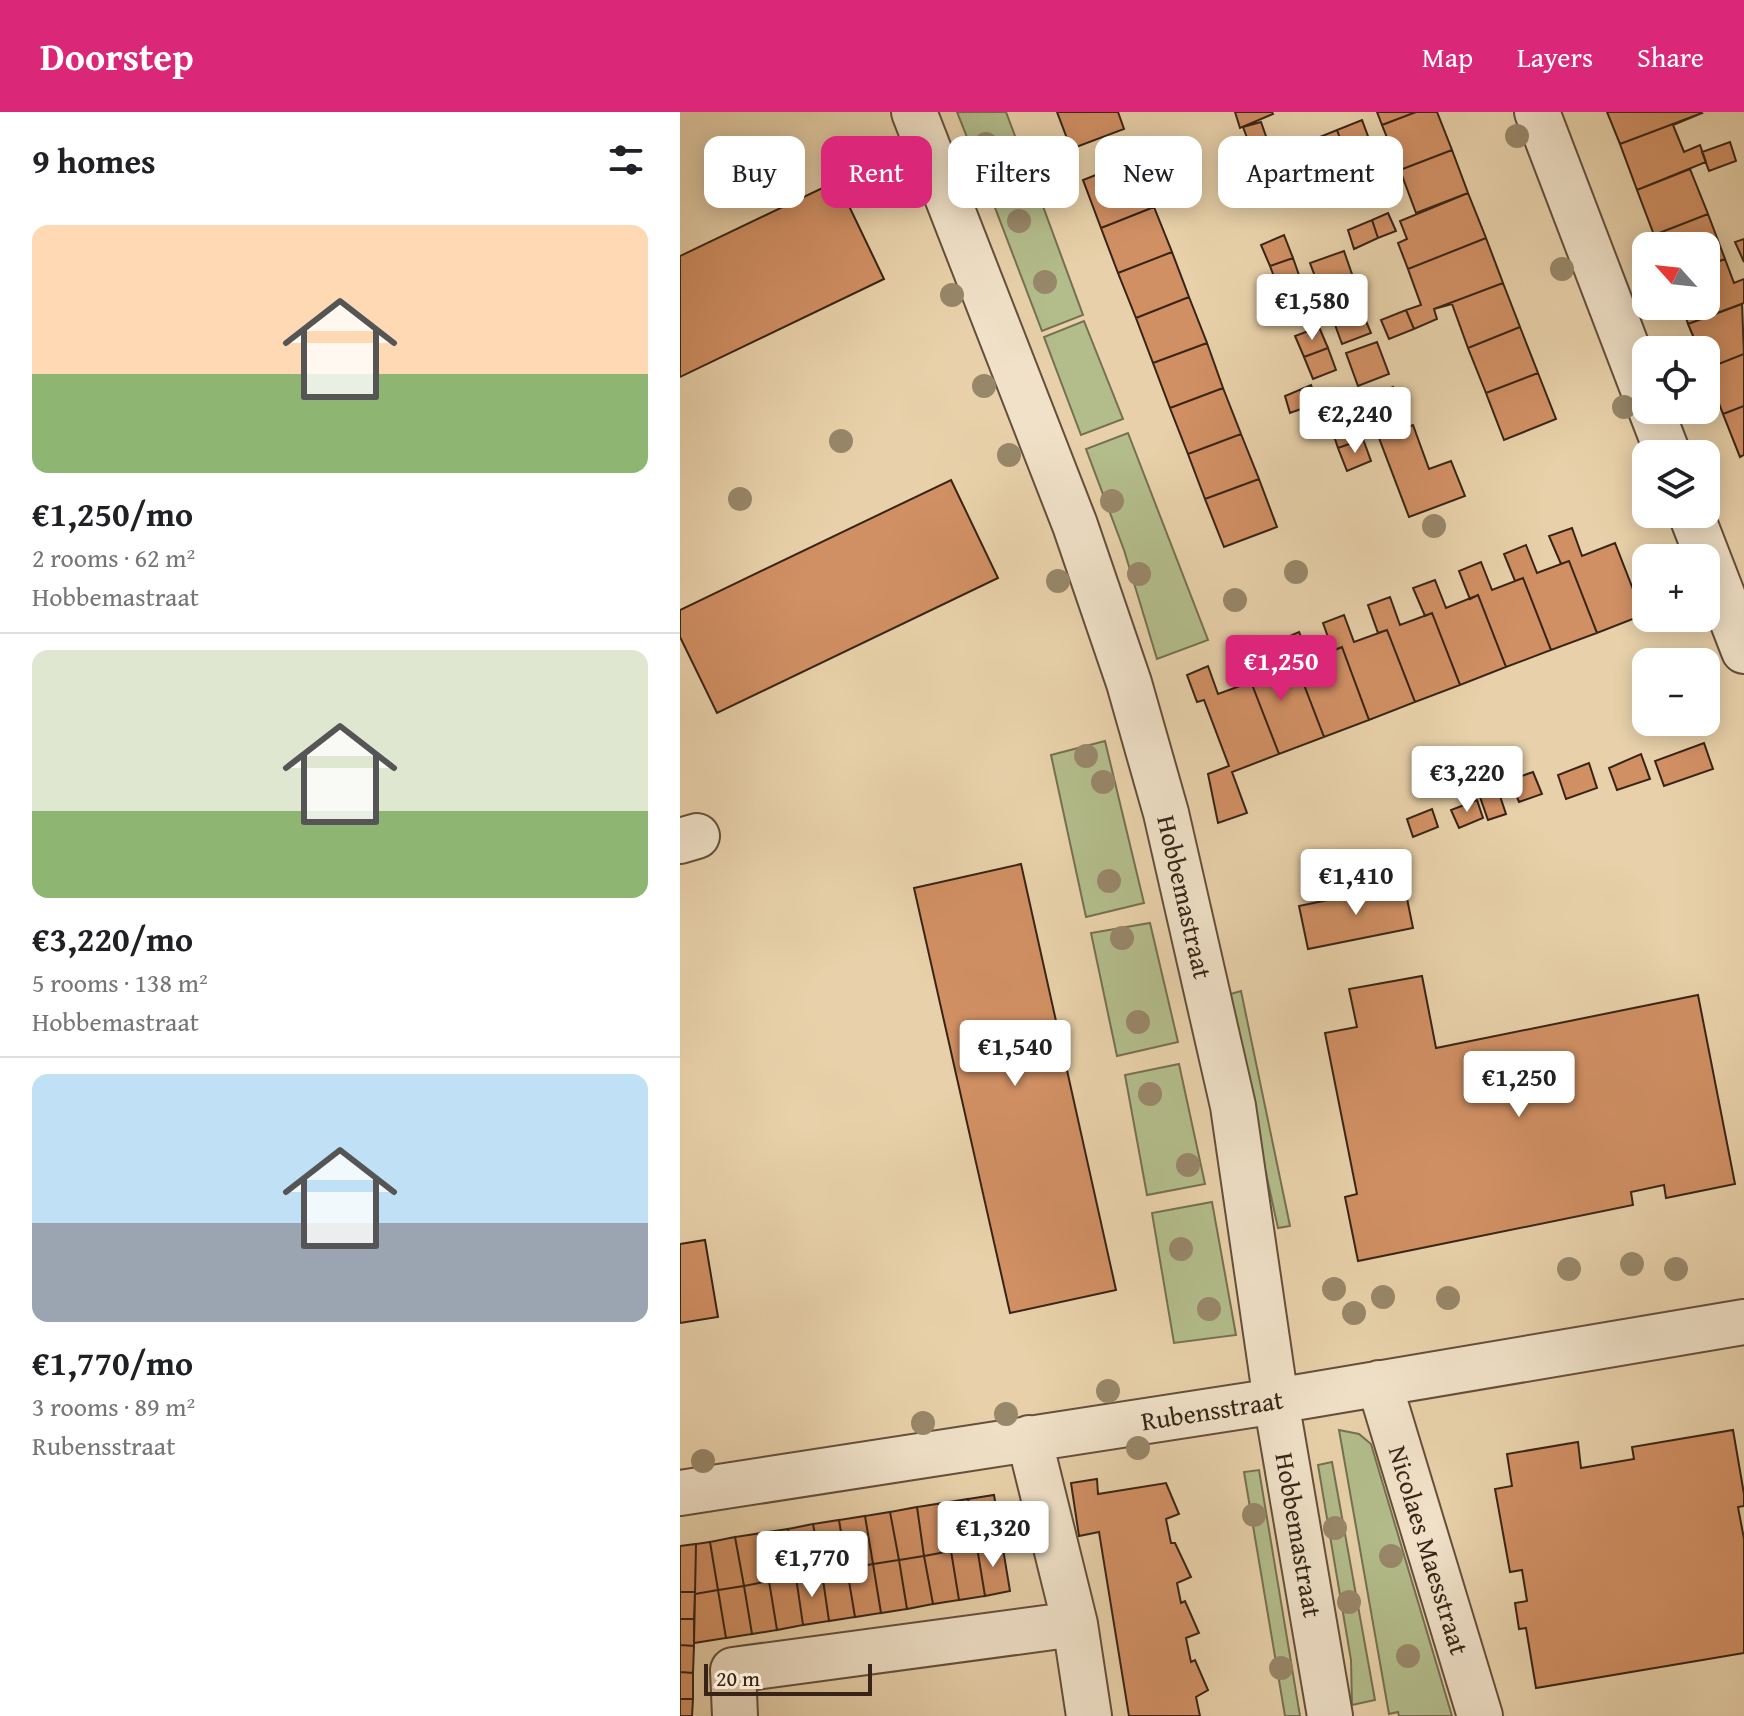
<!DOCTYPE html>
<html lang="en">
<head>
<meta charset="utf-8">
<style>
	body { margin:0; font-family:"Gentium Book Plus",serif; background:#f6f6f6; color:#202124; height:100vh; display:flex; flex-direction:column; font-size:30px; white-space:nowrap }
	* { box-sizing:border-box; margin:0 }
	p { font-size:26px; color:#757577 }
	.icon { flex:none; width:44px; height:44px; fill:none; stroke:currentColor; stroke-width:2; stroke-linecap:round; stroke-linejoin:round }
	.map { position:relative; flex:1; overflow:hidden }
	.sheet { display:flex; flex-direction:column; background:#fff; width:680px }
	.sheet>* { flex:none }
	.top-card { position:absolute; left:24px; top:24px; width:760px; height:72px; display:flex; gap:16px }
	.needle { width:52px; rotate:297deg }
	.controls { position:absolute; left:952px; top:120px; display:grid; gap:16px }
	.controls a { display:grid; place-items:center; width:88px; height:88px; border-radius:16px; background:#fff; box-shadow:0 4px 20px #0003; font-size:40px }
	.scale { position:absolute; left:24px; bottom:20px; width:168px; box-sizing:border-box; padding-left:8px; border:4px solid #382417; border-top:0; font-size:22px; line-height:28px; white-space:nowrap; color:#382417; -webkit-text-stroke:6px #f0e1c8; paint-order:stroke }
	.price { position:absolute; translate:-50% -68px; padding:0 18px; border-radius:8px; background:#fff; color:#222; font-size:26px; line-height:52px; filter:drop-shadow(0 2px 4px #0008) }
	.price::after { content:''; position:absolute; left:50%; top:48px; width:24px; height:18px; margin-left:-12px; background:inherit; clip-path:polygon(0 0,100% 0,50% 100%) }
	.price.selected { background:#db2777; color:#fff }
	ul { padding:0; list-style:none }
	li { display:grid; align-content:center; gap:16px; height:424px; padding:0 32px }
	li+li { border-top:2px solid #e0e0e0 }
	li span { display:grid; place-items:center; height:248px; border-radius:16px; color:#555 }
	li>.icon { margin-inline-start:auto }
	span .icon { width:144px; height:144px; fill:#fffc; stroke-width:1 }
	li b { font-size:34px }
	h2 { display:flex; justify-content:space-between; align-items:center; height:96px; padding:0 32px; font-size:34px }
	.pill { padding:0 28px; border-radius:16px; background:#fff; box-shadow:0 4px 20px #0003; font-size:28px; line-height:72px }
	.pill.selected { background:#db2777; color:#fff }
	header { display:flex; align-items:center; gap:48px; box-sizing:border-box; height:112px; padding:0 40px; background:#db2777; color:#fff }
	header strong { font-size:38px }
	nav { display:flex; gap:44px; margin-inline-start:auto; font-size:28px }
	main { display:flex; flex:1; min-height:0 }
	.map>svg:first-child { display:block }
	.green { fill:#b3bc8b; stroke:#767051; stroke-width:2 }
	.building { fill:#d19064; stroke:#382417; stroke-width:2 }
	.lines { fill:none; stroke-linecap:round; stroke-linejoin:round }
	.minor-casing { stroke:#644f3c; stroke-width:48 }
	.minor { stroke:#f0e1c8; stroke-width:44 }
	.tree { fill:#988769 }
	.labels { text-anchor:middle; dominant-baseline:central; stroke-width:7; stroke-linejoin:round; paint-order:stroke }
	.street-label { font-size:26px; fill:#382417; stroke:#f0e1c8 }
</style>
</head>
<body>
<header>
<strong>Doorstep</strong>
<nav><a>Map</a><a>Layers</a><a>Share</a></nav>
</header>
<main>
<section class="sheet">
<h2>9 homes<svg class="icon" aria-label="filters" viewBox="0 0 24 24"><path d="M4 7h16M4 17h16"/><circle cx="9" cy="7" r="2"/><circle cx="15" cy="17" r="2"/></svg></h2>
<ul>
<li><span style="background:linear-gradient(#ffd9b3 60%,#8fb573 0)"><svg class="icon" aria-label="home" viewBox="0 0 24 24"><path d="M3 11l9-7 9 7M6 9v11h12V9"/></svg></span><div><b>€1,250/mo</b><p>2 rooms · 62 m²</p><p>Hobbemastraat</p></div></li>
<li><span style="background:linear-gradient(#dfe7d0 65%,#8fb573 0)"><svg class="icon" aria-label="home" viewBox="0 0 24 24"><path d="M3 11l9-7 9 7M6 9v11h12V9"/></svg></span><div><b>€3,220/mo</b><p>5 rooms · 138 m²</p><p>Hobbemastraat</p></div></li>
<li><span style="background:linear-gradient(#bfe0f5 60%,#9aa5b1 0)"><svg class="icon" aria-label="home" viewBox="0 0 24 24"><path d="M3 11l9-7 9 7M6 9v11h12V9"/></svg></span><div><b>€1,770/mo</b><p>3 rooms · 89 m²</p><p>Rubensstraat</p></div></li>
</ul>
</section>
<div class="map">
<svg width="1064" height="1604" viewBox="0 0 1064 1604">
	<rect width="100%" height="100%" fill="#e8d1aa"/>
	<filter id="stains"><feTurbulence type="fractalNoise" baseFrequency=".0025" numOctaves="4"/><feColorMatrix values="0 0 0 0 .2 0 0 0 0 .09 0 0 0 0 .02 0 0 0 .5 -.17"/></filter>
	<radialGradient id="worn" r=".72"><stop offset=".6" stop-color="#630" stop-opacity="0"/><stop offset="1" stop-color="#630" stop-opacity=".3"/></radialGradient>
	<path class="green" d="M277,0H326L350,64L308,78Z
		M357,78L403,203L362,219L314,93Z
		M404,209L443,307L401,323L364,225Z
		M448,321L528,528L477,547L444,438L406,337Z
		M425,629L464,791L406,805L371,643Z
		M470,811L498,930L437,944L411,821Z
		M561,879L610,1114L598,1116L547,883Z
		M499,952L525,1072L467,1083L445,963Z
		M532,1090L556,1223L494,1231L472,1101Z
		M659,1318L679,1322L691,1332L772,1604H719L718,1600L709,1602Z
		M652,1350L695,1588L672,1593L671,1548L638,1353Z
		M579,1358L620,1604H605L564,1360Z"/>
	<path class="building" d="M377,0H438L444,17L391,37Z
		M555,0H592L593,2L560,16Z
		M697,0H736L702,13Z
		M736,0H757L772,38L720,58L702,13Z
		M927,0H1021L1022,1L940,32Z
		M1022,1L993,13L1004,40L1020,33L1026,50L957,78L940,32Z
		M682,8L689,27L664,37L657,18Z
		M581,10L589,33L572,39L563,15Z
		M657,18L664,37L597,63L590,45Z
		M1050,30L1056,49L1029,59L1022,40Z
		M569,32L578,54L554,64L545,41Z
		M772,38L788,81L736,101L720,58Z
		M456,47L474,95L421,116L403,68Z
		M578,54L586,76L562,85L554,64Z
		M1010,57L1028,102L974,123L957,78Z
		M157,69L204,167L0,265V144Z
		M788,81L806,126L728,157L718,131L727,127L720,109Z
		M474,95L492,140L438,161L421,116Z
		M708,101L716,119L698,126L692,108Z
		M1028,102L1045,147L1026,154V134H979L974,123Z
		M692,108L698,126L674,137L668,118Z
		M604,123L613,146L590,154L581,133Z
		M806,126L823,171L754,197L757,207L734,217L726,198L741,193L728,157Z
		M1064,127V150L1055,130Z
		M664,139L675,171L642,183L630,151Z
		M492,140L509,185L456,206L438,161Z
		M613,146L620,166L598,175L590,154Z
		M1045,147L1054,171L1064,167V191L1008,212L1002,194H1026V154Z
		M823,171L840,215L788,236L772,192L754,197Z
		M673,178L691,221L662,232L646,188Z
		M509,185L527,231L473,251L456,206Z
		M1062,192L1064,242L1026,257V238H1019L1008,212Z
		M726,198L734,217L709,227L701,208Z
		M639,215L648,236L624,245L615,224Z
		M840,215L858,261L806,281L788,236Z
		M697,230L709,262L678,274L666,241Z
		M527,231L543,276L490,296L473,251Z
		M648,236L656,258L633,267L624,245Z
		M1064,242V294L1043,302L1026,257Z
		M858,261L876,307L824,328L806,281Z
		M631,273L638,291L610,301L605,284Z
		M713,275L720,295L696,305L688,285Z
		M543,276L561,322L508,342L490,296Z
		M1064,294V343L1060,345L1043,302Z
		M674,305L683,327L658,336L651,315Z
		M733,313L749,357L771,349L785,384L729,405L699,326Z
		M561,322L579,367L525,387L508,342Z
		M683,327L691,349L667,359L658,336Z
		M579,367L597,415L544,435L525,387Z
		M271,368L318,466L37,601L0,525V498Z
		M892,416L902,444L935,431L963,503L917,521L889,449L881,452L869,424Z
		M846,433L857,461L889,449L917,521L871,538L843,466L835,469L824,442Z
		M801,450L812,478L843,466L871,538L826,555L798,483L790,487L779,459Z
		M755,468L766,496L798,483L826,555L780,573L752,501L745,504L733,476Z
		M710,485L720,513L752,501L780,573L735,590L707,518L698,521L688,493Z
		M664,503L674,530L707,518L735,590L689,608L662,535L653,539L643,511Z
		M619,520L630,547L662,535L689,608L644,625L616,552L608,556L598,529Z
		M574,537L585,565L616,552L644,625L599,642L571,570L563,573L552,545Z
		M528,554L538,582L571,570L599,642L552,660L567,701L538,711L528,662L549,654L524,588L517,590L507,563Z
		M1024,631L1033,657L984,674L975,649Z
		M961,642L970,667L937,678L929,656Z
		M909,651L917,676L886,687L878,663Z
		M853,660L862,682L839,690L830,668Z
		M818,678L826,702L808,708L800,685Z
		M797,688L803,706L779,716L771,698Z
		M752,697L758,715L733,725L727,707Z
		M341,752L436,1178L330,1201L234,776Z
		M724,772L733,816L628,837L619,794Z
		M742,864L756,936L1018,883L1055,1072L986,1086L984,1073L951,1080L953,1093L678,1149L665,1085L677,1082L645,921L677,915L669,877Z
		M25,1128L38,1205L0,1211V1132Z
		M1053,1318L1064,1382V1394L1058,1395L1064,1427V1541L856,1576L846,1516L839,1517L835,1491L847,1489L842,1458L830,1460L815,1377L832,1374L827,1342L898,1330L901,1356L954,1347L952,1335Z
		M417,1367L418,1382L486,1371L499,1402L486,1407L491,1431H495L511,1465L497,1471L501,1491L505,1489L519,1521L506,1526L511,1550L515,1548L528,1578L516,1585L520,1604H449L419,1420L399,1424L391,1371Z
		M314,1383L322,1431L297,1435L288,1387Z
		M288,1387L297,1435L271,1439L263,1391Z
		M263,1391L271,1439L244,1444L237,1395Z
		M237,1395L244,1444L219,1448L210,1400Z
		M210,1400L219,1448L193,1452L185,1404Z
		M185,1404L193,1452L167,1457L159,1408Z
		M159,1408L167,1457L142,1461L133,1412Z
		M133,1412L142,1461L116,1465L108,1417Z
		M108,1417L116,1465L89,1469L82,1421Z
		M82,1421L89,1469L64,1474L55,1425Z
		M55,1425L64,1474L38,1478L30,1430Z
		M30,1430L38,1478L15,1482L16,1432Z
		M322,1431L330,1479L305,1484L297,1435Z
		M16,1432L15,1480H0V1434Z
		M297,1435L305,1484L279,1488L271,1439Z
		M271,1439L279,1488L253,1492L244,1444Z
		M244,1444L253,1492L227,1497L219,1448Z
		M219,1448L227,1497L201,1501L193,1452Z
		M193,1452L201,1501L175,1505L167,1457Z
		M167,1457L175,1505L149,1509L142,1461Z
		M142,1461L149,1509L123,1513L116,1465Z
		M116,1465L123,1513L97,1518L89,1469Z
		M89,1469L97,1518L72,1522L64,1474Z
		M64,1474L72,1522L46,1526L38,1478Z
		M38,1478L46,1526L14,1531L15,1482Z
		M0,1480H15L14,1507H0Z
		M0,1507H14V1534L0,1533Z
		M0,1533L14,1534L13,1561L0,1560Z
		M0,1560L13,1561V1587H0Z
		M0,1587H13L12,1604H0Z"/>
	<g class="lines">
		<g class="minor-casing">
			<path id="minor" d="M234,0L395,413L449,571L486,701L553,994L596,1289L650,1604
				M857,0L966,285
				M971,298L988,342
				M1011,402L1064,539
				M0,729L17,724
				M699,1271L800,1604
				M0,1381L596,1289L1064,1210
				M395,1512L409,1604
				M55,1604L53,1558L395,1512L349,1326"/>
		</g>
		<use href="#minor" class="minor"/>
	</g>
	<g class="tree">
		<circle cx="837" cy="24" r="12"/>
		<circle cx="306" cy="32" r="12"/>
		<circle cx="208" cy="39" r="12"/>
		<circle cx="339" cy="109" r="12"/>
		<circle cx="882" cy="157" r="12"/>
		<circle cx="365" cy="170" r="12"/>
		<circle cx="272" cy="183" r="12"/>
		<circle cx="304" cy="274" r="12"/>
		<circle cx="944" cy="295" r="12"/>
		<circle cx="161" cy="329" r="12"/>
		<circle cx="329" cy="343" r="12"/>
		<circle cx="60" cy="387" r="12"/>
		<circle cx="432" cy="389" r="12"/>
		<circle cx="754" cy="414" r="12"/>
		<circle cx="616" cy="460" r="12"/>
		<circle cx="459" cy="462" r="12"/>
		<circle cx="378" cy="469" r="12"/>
		<circle cx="555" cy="488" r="12"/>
		<circle cx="406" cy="644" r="12"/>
		<circle cx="423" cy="670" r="12"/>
		<circle cx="429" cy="769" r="12"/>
		<circle cx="442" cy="826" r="12"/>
		<circle cx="458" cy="910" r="12"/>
		<circle cx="470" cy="982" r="12"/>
		<circle cx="508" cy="1053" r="12"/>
		<circle cx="501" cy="1137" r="12"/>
		<circle cx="952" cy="1152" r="12"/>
		<circle cx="889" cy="1157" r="12"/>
		<circle cx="996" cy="1157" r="12"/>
		<circle cx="654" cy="1177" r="12"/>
		<circle cx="703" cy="1185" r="12"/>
		<circle cx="768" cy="1186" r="12"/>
		<circle cx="529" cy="1197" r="12"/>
		<circle cx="674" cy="1201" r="12"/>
		<circle cx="428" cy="1279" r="12"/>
		<circle cx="326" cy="1302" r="12"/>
		<circle cx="243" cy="1311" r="12"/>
		<circle cx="458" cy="1336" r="12"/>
		<circle cx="23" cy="1349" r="12"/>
		<circle cx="574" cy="1403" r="12"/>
		<circle cx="655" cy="1416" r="12"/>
		<circle cx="711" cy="1444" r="12"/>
		<circle cx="669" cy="1490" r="12"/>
		<circle cx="728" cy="1544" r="12"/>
		<circle cx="601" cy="1556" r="12"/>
	</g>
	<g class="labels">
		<g class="street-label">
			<text transform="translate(505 785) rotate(77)">Hobbemastraat</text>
			<text transform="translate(532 1298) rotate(-9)">Rubensstraat</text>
			<text transform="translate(619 1423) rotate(80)">Hobbemastraat</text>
			<text transform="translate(749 1438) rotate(73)">Nicolaes Maesstraat</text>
		</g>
	</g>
	<rect width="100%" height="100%" filter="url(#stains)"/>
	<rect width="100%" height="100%" fill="url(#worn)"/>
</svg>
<div class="controls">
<a><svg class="needle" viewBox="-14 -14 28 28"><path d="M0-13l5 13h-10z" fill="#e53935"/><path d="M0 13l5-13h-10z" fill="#757577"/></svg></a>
<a><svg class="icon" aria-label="locate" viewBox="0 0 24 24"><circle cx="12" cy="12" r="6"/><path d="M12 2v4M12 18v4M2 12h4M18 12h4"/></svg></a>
<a><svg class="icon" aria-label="layers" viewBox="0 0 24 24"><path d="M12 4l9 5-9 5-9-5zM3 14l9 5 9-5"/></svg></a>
<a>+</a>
<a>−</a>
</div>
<div class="scale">20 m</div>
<b class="price" style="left:632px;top:230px">€1,580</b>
<b class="price" style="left:675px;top:343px">€2,240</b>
<b class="price selected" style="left:601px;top:591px">€1,250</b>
<b class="price" style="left:787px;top:702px">€3,220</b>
<b class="price" style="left:676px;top:805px">€1,410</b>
<b class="price" style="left:335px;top:976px">€1,540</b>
<b class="price" style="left:839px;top:1007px">€1,250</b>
<b class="price" style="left:313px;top:1457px">€1,320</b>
<b class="price" style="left:132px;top:1487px">€1,770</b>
<div class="top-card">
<a class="pill">Buy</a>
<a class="pill selected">Rent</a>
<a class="pill">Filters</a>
<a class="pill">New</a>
<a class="pill">Apartment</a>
</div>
</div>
</main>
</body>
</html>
